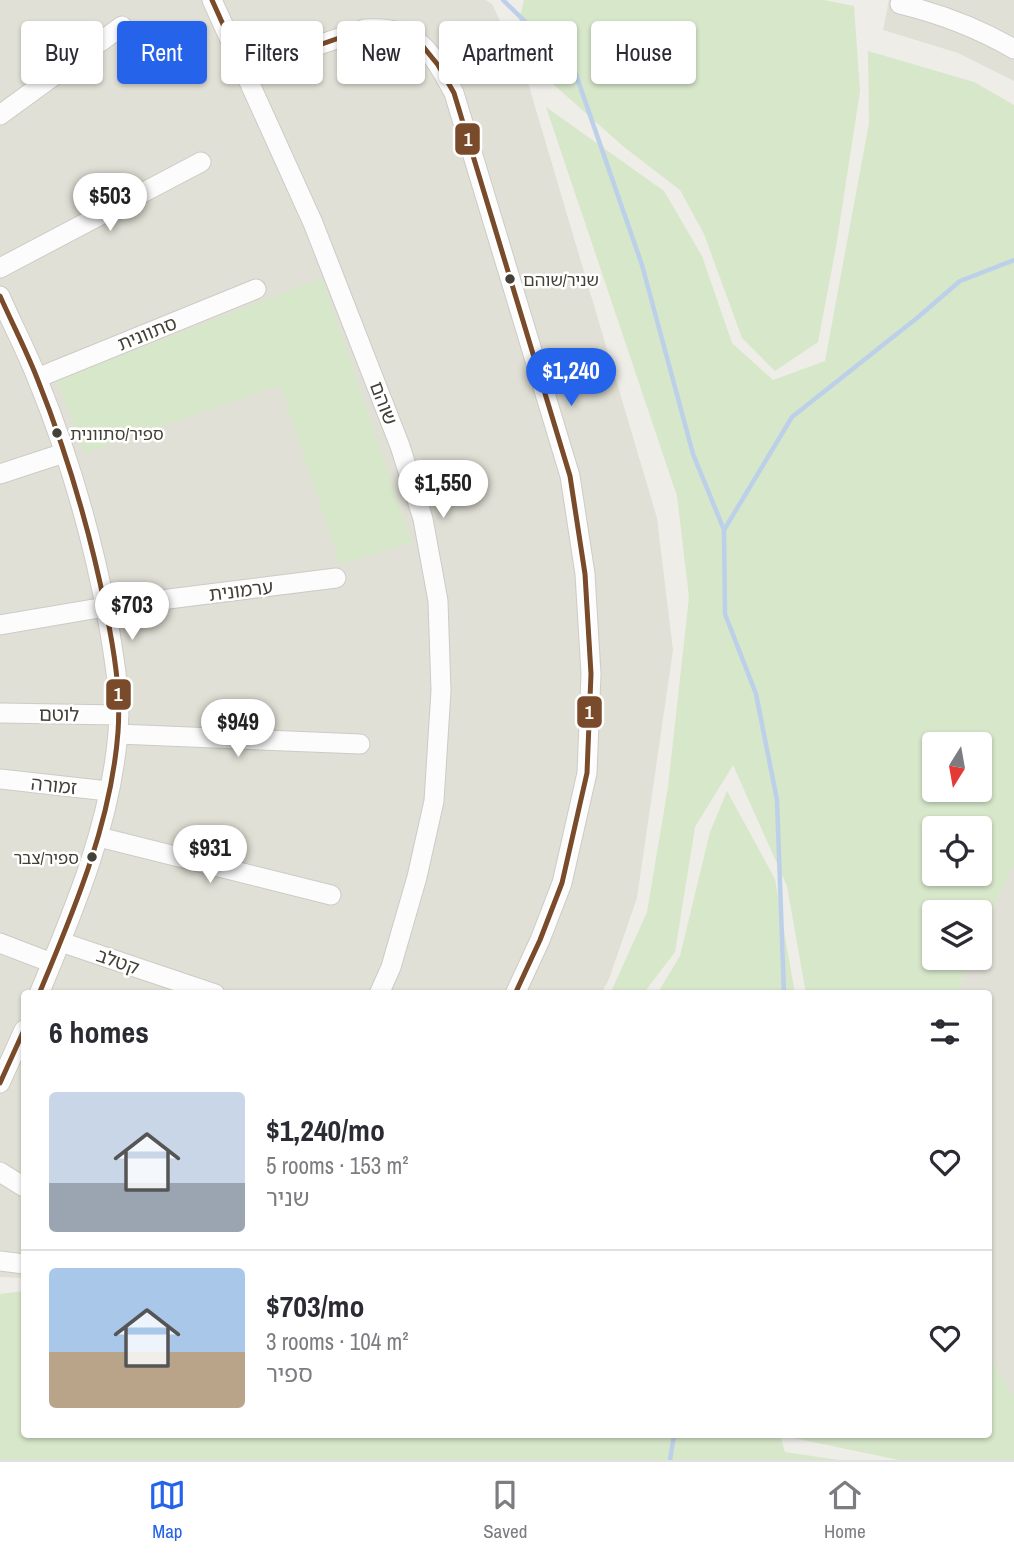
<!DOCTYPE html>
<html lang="en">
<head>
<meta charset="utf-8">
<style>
	body { margin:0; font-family:"Archivo Narrow","Noto Sans Hebrew",sans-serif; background:#f2f2f3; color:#2b2b33; height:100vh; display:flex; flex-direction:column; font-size:26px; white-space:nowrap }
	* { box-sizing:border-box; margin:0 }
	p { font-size:23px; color:#7c7c81 }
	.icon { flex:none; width:38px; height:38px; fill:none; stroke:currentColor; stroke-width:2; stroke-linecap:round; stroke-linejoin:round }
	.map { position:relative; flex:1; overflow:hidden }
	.drawer { position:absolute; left:21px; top:990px; width:971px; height:448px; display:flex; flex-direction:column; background:#fff; border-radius:7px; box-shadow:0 2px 5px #0004 }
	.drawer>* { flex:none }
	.hud { position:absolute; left:21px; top:21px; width:973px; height:63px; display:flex; gap:14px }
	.needle { width:46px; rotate:191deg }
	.controls { position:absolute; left:922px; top:732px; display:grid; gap:14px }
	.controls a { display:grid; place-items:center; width:70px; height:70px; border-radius:7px; background:#fff; box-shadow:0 2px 5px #0004; font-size:35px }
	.price { position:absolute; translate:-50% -60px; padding:0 16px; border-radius:24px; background:#fff; color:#222; font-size:23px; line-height:46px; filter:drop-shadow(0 2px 4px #0008) }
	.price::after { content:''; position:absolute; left:50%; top:42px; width:21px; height:16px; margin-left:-10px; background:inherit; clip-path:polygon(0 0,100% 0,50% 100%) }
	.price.selected { background:#2563eb; color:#fff }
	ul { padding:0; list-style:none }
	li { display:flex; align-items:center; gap:21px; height:175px; padding:0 28px }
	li+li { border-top:2px solid #e1e1e2 }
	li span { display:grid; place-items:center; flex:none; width:196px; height:140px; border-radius:7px; color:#555 }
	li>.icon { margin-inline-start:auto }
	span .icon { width:84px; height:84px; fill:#fffc; stroke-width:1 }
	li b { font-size:30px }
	h2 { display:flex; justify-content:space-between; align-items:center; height:84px; padding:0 28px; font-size:30px }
	.chip { padding:0 24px; border-radius:7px; background:#fff; box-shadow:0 2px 5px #0004; font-size:24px; line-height:63px }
	.chip.selected { background:#2563eb; color:#fff }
	.tabs { display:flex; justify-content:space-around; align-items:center; height:98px; border-top:2px solid #e1e1e2; background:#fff; font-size:19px; color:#7c7c81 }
	.tabs a { display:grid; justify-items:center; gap:4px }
	.tabs .selected { color:#2563eb }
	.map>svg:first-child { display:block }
	.residential { fill:#e1e0d6 }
	.green { fill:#d7e7ca; fill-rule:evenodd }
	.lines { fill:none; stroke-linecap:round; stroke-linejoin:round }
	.stream { stroke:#bcd0e9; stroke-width:4.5 }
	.minor-casing { stroke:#cccbc6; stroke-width:21 }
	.minor { stroke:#fcfcfc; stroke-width:19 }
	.bus-1-casing { stroke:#fff; stroke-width:10 }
	.bus-1 { stroke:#7a4b2a; stroke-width:5 }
	.bus-dot { fill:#434036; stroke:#fff; stroke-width:2.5 }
	.labels { text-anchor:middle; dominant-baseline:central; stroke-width:5; stroke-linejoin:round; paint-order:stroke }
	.bus-label { font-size:17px; fill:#434036; stroke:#fff; text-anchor:start }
	.street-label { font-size:19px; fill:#434036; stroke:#fff }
	.line-badge { stroke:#fff; stroke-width:2.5 }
	.badge-label { font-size:19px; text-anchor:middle; font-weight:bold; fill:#fff }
</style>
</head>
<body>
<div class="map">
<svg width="1014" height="1460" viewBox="0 0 1014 1460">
	<rect width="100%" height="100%" fill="#eeede8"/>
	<path class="residential" d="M0,0H486L492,4L526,76L657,518L673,650L637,898L609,979L601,994H24V1278L0,1277Z
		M889,0H1014V81L958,53L883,30Z
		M1014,863V1396L989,1357V994H956L971,957H980V937Z"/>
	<path class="green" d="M524,0H824L854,6L860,91L836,247L818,342L775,371L742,338L704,234L680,190L624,147L545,77L519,20Z
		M868,51L974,82L1014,105V863L980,937V912H934V957H971L956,994H806L787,886L733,765L695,827L675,952L643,994H610L647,912L668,787L689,597L677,496L546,107L664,191L702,256L732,343L773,380L825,361L869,123ZM934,744H980V789H934ZM934,828H980V873H934Z
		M322,278L412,543L340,564L280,385L85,453L57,380Z
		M727,791L775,879L795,994H657L680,956L710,832Z
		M24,1291V1435H780L785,1452L839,1460H0V1294Z
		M989,1357L1014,1396V1460H899L794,1438L793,1435H989Z"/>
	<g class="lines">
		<path class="stream" d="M503,0L574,69L642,265L693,454L724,530L725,614L756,694L777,800L784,994
			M724,530L792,417L917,318L960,281L1014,260
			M670,1460L674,1435"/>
		<g class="minor-casing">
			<path id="minor" d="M212,0L313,223L400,446L423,519L438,601L441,691L434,801L417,877L391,967L379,994
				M900,4C941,14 978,28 1014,49
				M244,71L365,29C417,25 432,52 454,93L570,476L585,574L591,674L587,773L562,883L540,940L515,994
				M0,115L122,26
				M0,268L201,162
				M0,296C12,324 26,350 37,378C69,456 93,539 108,621C114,657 121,695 118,732C111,823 74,910 39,994
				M37,378L256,289
				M0,474L64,453
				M0,625L105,607L336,578
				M0,713L119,715
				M118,734L360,744
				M0,779L108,791
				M99,837L331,895
				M61,942L215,994
				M0,943L52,963
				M0,1083L24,1030
				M0,1172L24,1187
				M0,1261L24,1264"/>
		</g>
		<use href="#minor" class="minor"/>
		<g class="bus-1-casing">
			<path id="bus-1" d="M212,0L244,71
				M244,71L365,29H383L398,32L421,44L438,65L454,93L570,476L585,574L591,674L587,773L562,883L540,940L515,994
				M0,296C12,323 26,350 37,378C67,453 90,531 106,611C114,650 121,692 118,732C111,824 74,910 39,994
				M0,1083L24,1030"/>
		</g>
		<use href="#bus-1" class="bus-1"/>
	</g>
	<g class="bus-dot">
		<circle cx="510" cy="279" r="6"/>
		<circle cx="57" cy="433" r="6"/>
		<circle cx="92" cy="857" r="6"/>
	</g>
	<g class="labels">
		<g class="bus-label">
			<text x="523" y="279">שניר/שוהם</text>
			<text x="70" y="433">ספיר/סתוונית</text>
			<text x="79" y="857" text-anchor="end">ספיר/צבר</text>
		</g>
		<g class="street-label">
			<text transform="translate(147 333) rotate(-22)">סתוונית</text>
			<text transform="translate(384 403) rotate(69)">שוהם</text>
			<text transform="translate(241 590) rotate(-7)">ערמונית</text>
			<text transform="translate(59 714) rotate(1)">לוטם</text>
			<text transform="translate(54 785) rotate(6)">זמורה</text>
			<text transform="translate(118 961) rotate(19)">קטלב</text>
		</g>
	</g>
	<g class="line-badge">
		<rect x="454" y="122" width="27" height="34" rx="7" fill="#7a4b2a"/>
		<rect x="105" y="678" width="27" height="33" rx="7" fill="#7a4b2a"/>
		<rect x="576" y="695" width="27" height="34" rx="7" fill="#7a4b2a"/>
	</g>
	<g class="badge-label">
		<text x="468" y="146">1</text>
		<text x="118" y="701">1</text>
		<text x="589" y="719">1</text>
	</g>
</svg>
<div class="controls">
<a><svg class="needle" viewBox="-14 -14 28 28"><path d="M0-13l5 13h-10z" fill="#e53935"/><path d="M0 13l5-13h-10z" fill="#7c7c81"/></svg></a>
<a><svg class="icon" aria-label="locate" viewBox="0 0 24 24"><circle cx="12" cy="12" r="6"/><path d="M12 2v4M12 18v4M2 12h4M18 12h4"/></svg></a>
<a><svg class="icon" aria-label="layers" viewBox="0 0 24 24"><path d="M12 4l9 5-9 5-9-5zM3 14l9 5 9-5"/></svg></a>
</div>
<b class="price" style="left:110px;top:233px">$503</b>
<b class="price selected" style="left:571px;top:408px">$1,240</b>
<b class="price" style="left:443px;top:520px">$1,550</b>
<b class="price" style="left:132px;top:642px">$703</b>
<b class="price" style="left:238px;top:759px">$949</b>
<b class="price" style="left:210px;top:885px">$931</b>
<div class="hud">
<a class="chip">Buy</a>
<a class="chip selected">Rent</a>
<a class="chip">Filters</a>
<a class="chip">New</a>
<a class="chip">Apartment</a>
<a class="chip">House</a>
</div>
<section class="drawer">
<h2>6 homes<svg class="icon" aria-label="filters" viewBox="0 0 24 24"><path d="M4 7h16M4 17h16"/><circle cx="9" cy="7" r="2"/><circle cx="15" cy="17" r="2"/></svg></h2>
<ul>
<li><span style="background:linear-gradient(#c9d6e8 65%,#9aa5b1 0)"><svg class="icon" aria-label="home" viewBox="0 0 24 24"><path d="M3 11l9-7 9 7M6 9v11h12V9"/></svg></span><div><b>$1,240/mo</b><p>5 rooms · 153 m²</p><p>שניר</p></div><svg class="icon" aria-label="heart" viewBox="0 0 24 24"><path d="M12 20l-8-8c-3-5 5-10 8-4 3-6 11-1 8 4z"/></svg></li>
<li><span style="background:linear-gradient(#a9c7e8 60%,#b9a48a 0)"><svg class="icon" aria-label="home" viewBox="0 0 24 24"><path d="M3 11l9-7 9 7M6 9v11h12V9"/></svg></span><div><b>$703/mo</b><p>3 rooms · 104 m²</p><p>ספיר</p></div><svg class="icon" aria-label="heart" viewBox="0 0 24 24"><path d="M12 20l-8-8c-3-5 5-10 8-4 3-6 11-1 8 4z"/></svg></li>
</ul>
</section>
</div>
<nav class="tabs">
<a class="selected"><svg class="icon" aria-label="map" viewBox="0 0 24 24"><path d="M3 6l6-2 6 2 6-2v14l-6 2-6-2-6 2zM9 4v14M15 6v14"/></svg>Map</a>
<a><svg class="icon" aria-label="saved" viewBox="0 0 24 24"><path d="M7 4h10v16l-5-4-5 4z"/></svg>Saved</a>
<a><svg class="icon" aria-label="home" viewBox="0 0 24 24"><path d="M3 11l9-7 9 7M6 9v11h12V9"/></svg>Home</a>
</nav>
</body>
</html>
